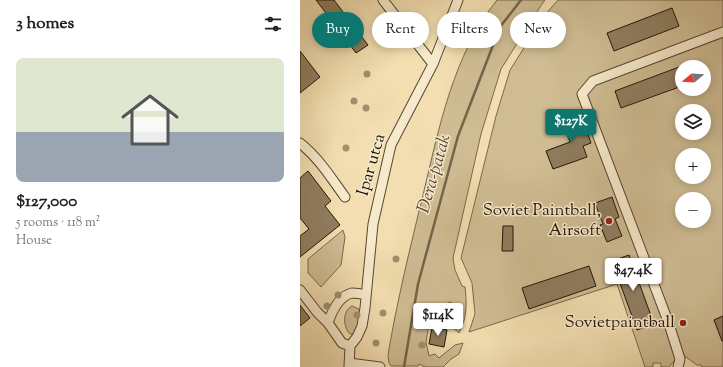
<!DOCTYPE html>
<html lang="en">
<head>
<meta charset="utf-8">
<style>
	body { margin:0; font-family:"Sorts Mill Goudy",serif; background:#f6f6f6; color:#222; height:100vh; display:flex; flex-direction:column; font-size:15px; white-space:nowrap }
	* { box-sizing:border-box; margin:0 }
	p { font-size:13px; color:#767676 }
	.icon { flex:none; width:22px; height:22px; fill:none; stroke:currentColor; stroke-width:2; stroke-linecap:round; stroke-linejoin:round }
	.map { position:relative; flex:1; overflow:hidden }
	.sheet { display:flex; flex-direction:column; background:#fff; width:300px }
	.sheet>* { flex:none }
	.top-card { position:absolute; left:12px; top:12px; width:351px; height:36px; display:flex; gap:8px }
	.needle { width:26px; rotate:252deg }
	.controls { position:absolute; left:375px; top:60px; display:grid; gap:8px }
	.controls a { display:grid; place-items:center; width:36px; height:36px; border-radius:50%; background:#fff; box-shadow:0 2px 10px #0003; font-size:20px }
	.price { position:absolute; translate:-50% -34px; padding:0 9px; border-radius:4px; background:#fff; color:#222; font-size:13px; line-height:26px; filter:drop-shadow(0 1px 2px #0008) }
	.price::after { content:''; position:absolute; left:50%; top:24px; width:12px; height:9px; margin-left:-6px; background:inherit; clip-path:polygon(0 0,100% 0,50% 100%) }
	.price.active { background:#0f766e; color:#fff }
	ul { padding:0; list-style:none }
	li { display:grid; align-content:center; gap:8px; height:212px; padding:0 16px }
	li+li { border-top:1px solid #e0e0e0 }
	li span { display:grid; place-items:center; height:124px; border-radius:8px; color:#555 }
	li>.icon { margin-inline-start:auto }
	span .icon { width:72px; height:72px; fill:#fffc; stroke-width:1 }
	li b { font-size:17px }
	h2 { display:flex; justify-content:space-between; align-items:center; height:48px; padding:0 16px; font-size:17px }
	.pill { padding:0 14px; border-radius:18px; background:#fff; box-shadow:0 2px 10px #0003; font-size:14px; line-height:36px }
	.pill.active { background:#0f766e; color:#fff }
	main { display:flex; flex:1; min-height:0 }
	.map>svg:first-child { display:block }
	.green { fill:#cfbc93; stroke:#7a684c; fill-rule:evenodd }
	.lines { fill:none; stroke-linecap:round; stroke-linejoin:round }
	.stream { stroke:#766449; stroke-width:2.5 }
	.building { fill:#8f7d5e; stroke:#241405 }
	.minor-casing { stroke:#584630; stroke-width:11 }
	.minor { stroke:#f7eacc; stroke-width:9 }
	.tree { fill:#a28f6d }
	.poi-dot { fill:#8f2418; stroke:#f7eacc; stroke-width:1.5 }
	.labels { text-anchor:middle; dominant-baseline:central; stroke-width:3; stroke-linejoin:round; paint-order:stroke }
	.street-label { font-size:17px; fill:#241405; stroke:#f7eacc }
	.poi-label { font-size:17px; fill:#241405; stroke:#f7eacc; text-anchor:end }
	.water-label { font-size:18px; font-style:italic; fill:#5a4932; stroke:#f7eacc }
</style>
</head>
<body>
<main>
<section class="sheet">
<h2>3 homes<svg class="icon" aria-label="filters" viewBox="0 0 24 24"><path d="M4 7h16M4 17h16"/><circle cx="9" cy="7" r="2"/><circle cx="15" cy="17" r="2"/></svg></h2>
<ul>
<li><span style="background:linear-gradient(#dfe7d0 60%,#9aa5b1 0)"><svg class="icon" aria-label="home" viewBox="0 0 24 24"><path d="M3 11l9-7 9 7M6 9v11h12V9"/></svg></span><div><b>$127,000</b><p>5 rooms · 118 m²</p><p>House</p></div></li>
</ul>
</section>
<div class="map">
<svg width="423" height="367" viewBox="0 0 423 367">
	<rect width="100%" height="100%" fill="#f2deb0"/>
	<filter id="stains"><feTurbulence type="fractalNoise" baseFrequency=".005" numOctaves="4"/><feColorMatrix values="0 0 0 0 .2 0 0 0 0 .09 0 0 0 0 .02 0 0 0 .5 -.17"/></filter>
	<radialGradient id="worn" r=".72"><stop offset=".6" stop-color="#630" stop-opacity="0"/><stop offset="1" stop-color="#630" stop-opacity=".3"/></radialGradient>
	<path class="green" d="M197,0H245L240,7L201,69L181,134L153,258L155,270L162,286L165,287C167,304 167,318 159,333L138,314L132,316L130,319L126,342L129,356L135,354L139,358L155,345L163,343L159,354L151,359L143,367H125L119,364L118,366H91L89,363L88,355C97,301 110,248 123,195C139,128 153,55 197,0ZM151,302V304L159,319L144,316L145,304Z
		M258,0H423V367H402L401,365H397L386,357L374,361L369,367H361V363H353V367H345L317,284L169,332L175,314L172,283L161,258L196,116L210,70L244,16ZM382,67H404V89H382ZM382,111H404V133H382ZM382,155H404V177H382ZM382,199H404V221H382Z
		M43,230L45,237L41,265L21,287L8,273V259Z
		M52,306L59,309C61,318 59,327 53,334H50C43,327 42,311 52,306Z"/>
	<g class="lines">
		<path class="stream" d="M104,367L118,284L158,136L200,27L221,0"/>
	</g>
	<path class="building" d="M16,0H34L68,45L56,53Z
		M372,8L379,26L314,51L307,33Z
		M0,51L20,77L0,93Z
		M379,67L382,76V86L321,108L315,91Z
		M280,112L291,143L283,146L287,157L253,169L246,151L270,142L261,119Z
		M8,171L31,201L25,206L40,225L0,257V236L9,229L0,218V178Z
		M312,197L319,217L315,219L322,236L307,242L300,225L303,224L295,203Z
		M203,226H213V251H202Z
		M329,255L354,324L337,330L312,261Z
		M289,266L296,286L229,309L222,288Z
		M0,305L10,318L0,326Z
		M423,316V341H422L414,320Z
		M132,327L147,330L144,347L129,344Z"/>
	<g class="lines">
		<g class="minor-casing">
			<path id="minor" d="M83,0L133,64
				M0,143C19,158 31,178 45,197
				M0,290L17,312L28,323L42,343L50,346
				M28,323C32,311 39,296 52,293C56,293 62,294 66,295
				M49,363L80,367
				M49,367L50,346L57,337L62,326L65,308L73,224L91,145L133,64L158,0
				M378,367L380,359L369,324L282,94L293,81L423,32"/>
		</g>
		<use href="#minor" class="minor"/>
	</g>
	<g class="tree">
		<circle cx="67" cy="74" r="3.5"/>
		<circle cx="54" cy="101" r="3.5"/>
		<circle cx="66" cy="108" r="3.5"/>
		<circle cx="46" cy="148" r="3.5"/>
		<circle cx="96" cy="259" r="3.5"/>
		<circle cx="38" cy="295" r="3.5"/>
		<circle cx="27" cy="306" r="3.5"/>
		<circle cx="83" cy="313" r="3.5"/>
		<circle cx="57" cy="315" r="3.5"/>
		<circle cx="76" cy="343" r="3.5"/>
		<circle cx="122" cy="345" r="3.5"/>
	</g>
	<g class="poi-dot">
		<circle cx="309" cy="221" r="4"/>
		<circle cx="383" cy="323" r="4"/>
	</g>
	<g class="labels">
		<g class="street-label">
			<text transform="translate(72 165) rotate(-74)">Ipar utca</text>
		</g>
		<g class="poi-label">
			<text x="301" y="211">Soviet Paintball,<tspan x="301" dy="20">Airsoft</tspan></text>
			<text x="375" y="323">Sovietpaintball</text>
		</g>
		<g class="water-label">
			<text transform="translate(135 174) rotate(-74)">Dera-patak</text>
		</g>
	</g>
	<rect width="100%" height="100%" filter="url(#stains)"/>
	<rect width="100%" height="100%" fill="url(#worn)"/>
</svg>
<div class="controls">
<a><svg class="needle" viewBox="-14 -14 28 28"><path d="M0-13l5 13h-10z" fill="#e53935"/><path d="M0 13l5-13h-10z" fill="#767676"/></svg></a>
<a><svg class="icon" aria-label="layers" viewBox="0 0 24 24"><path d="M12 4l9 5-9 5-9-5zM3 14l9 5 9-5"/></svg></a>
<a>+</a>
<a>−</a>
</div>
<b class="price active" style="left:271px;top:143px">$127K</b>
<b class="price" style="left:333px;top:292px">$47.4K</b>
<b class="price" style="left:138px;top:337px">$114K</b>
<div class="top-card">
<a class="pill active">Buy</a>
<a class="pill">Rent</a>
<a class="pill">Filters</a>
<a class="pill">New</a>
</div>
</div>
</main>
</body>
</html>
